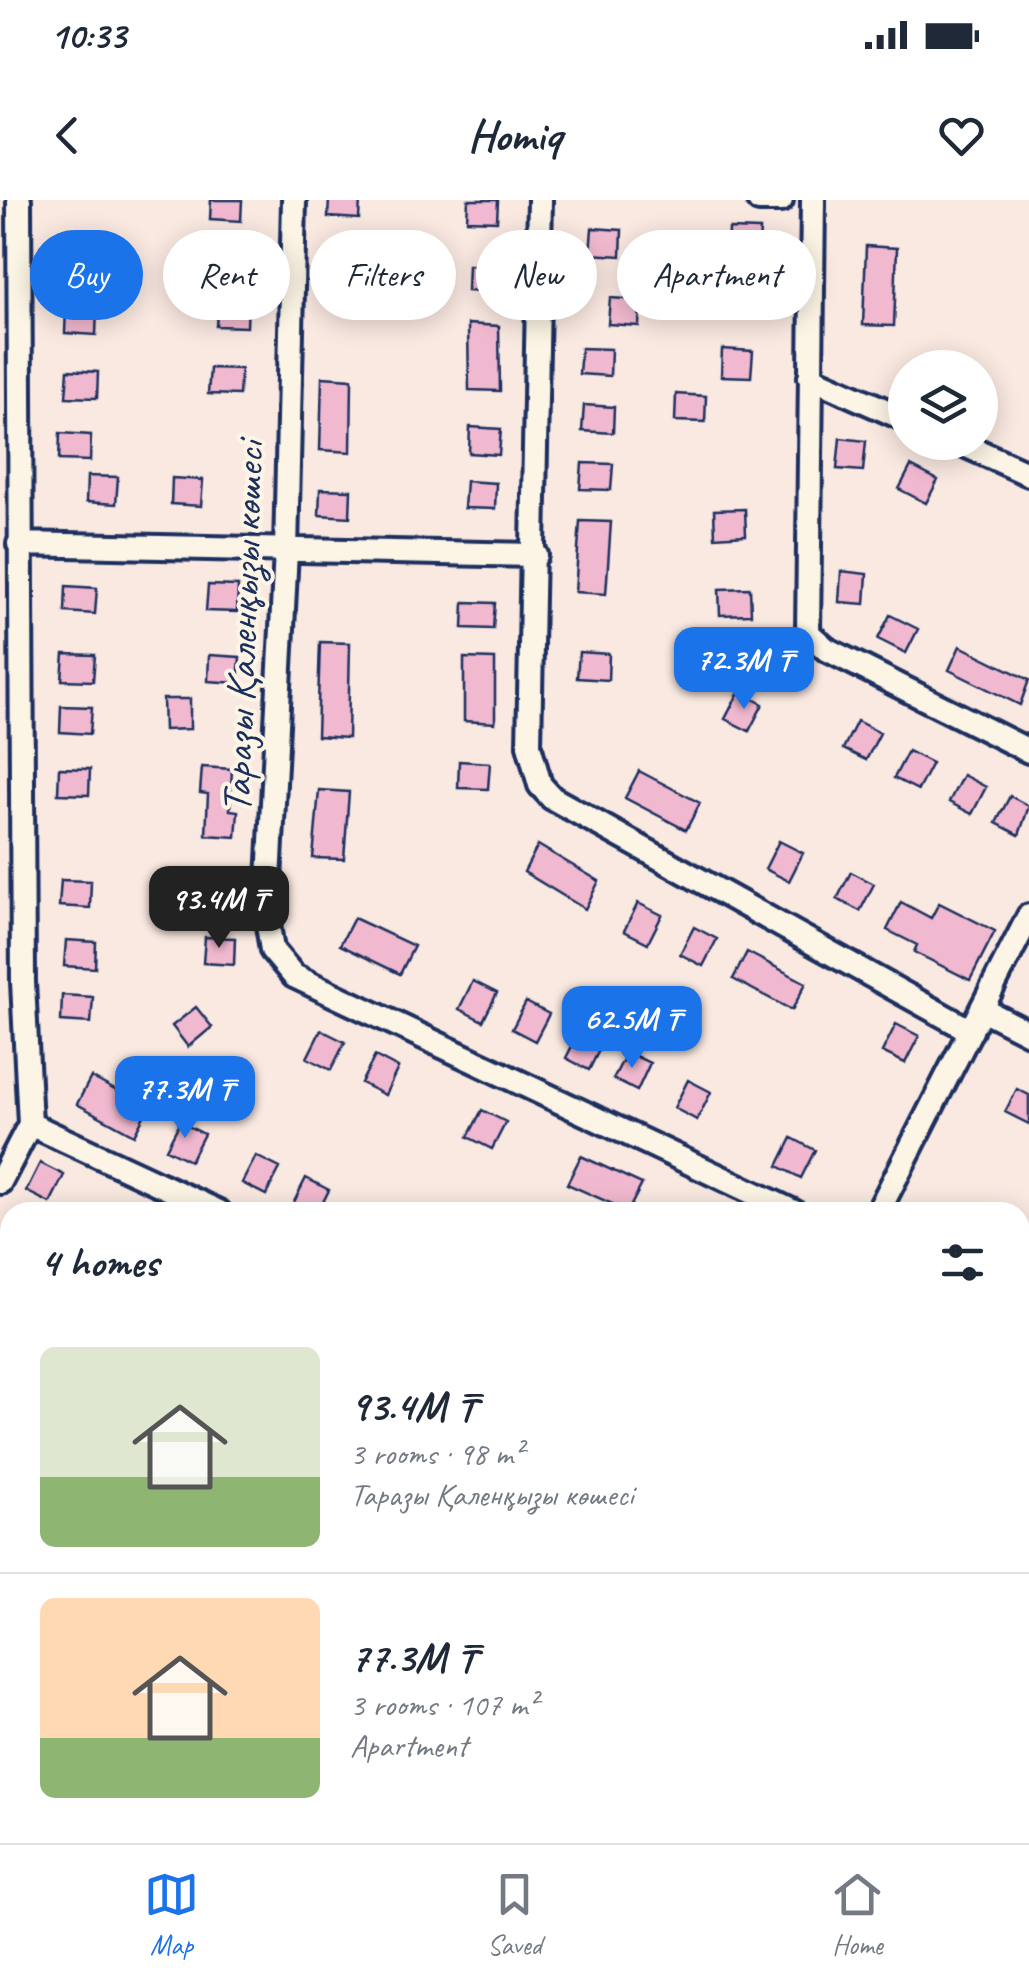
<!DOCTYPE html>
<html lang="en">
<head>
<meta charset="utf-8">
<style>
	body { margin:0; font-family:Caveat,sans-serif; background:#f6f6f7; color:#1f2937; height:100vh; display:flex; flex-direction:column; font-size:38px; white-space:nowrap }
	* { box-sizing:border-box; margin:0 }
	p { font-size:32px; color:#747a83 }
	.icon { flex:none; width:55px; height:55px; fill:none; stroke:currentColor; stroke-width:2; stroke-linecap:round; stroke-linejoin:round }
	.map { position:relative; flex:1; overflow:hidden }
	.details { position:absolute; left:0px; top:1002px; width:1030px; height:642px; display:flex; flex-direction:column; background:#fff; border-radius:30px 30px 0 0; box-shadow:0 5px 25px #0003 }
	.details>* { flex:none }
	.guide { position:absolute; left:30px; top:30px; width:970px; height:90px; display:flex; gap:20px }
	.fabs { position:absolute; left:888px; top:150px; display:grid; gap:20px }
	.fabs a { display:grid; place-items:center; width:110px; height:110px; border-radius:50%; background:#fff; box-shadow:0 5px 25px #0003; font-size:50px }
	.price { position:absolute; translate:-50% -85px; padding:0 22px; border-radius:20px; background:#1a73e8; color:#fff; font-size:32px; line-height:65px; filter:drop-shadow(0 2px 5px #0008) }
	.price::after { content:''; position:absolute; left:50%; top:60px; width:30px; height:22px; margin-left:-15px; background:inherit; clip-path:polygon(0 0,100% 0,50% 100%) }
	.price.on { background:#222; color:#fff }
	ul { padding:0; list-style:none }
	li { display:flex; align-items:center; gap:30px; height:250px; padding:0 40px }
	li+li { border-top:2px solid #e0e1e3 }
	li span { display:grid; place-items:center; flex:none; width:280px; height:200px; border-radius:15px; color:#555 }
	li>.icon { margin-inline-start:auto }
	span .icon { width:120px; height:120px; fill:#fffc; stroke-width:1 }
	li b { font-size:42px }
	h2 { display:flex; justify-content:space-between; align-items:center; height:120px; padding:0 40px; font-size:42px }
	.tag { padding:0 35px; border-radius:45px; background:#fff; box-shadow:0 5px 25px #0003; font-size:35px; line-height:90px }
	.tag.on { background:#1a73e8; color:#fff }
	.status { display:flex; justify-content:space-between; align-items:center; height:70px; padding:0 50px; background:#fff; direction:ltr }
	.status svg { height:28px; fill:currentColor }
	header { display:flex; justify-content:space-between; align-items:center; height:130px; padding:0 40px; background:#fff; font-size:45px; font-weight:700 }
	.tabs { display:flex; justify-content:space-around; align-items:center; height:140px; border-top:2px solid #e0e1e3; background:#fff; font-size:28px; color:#747a83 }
	.tabs a { display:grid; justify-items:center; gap:5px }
	.tabs .on { color:#1a73e8 }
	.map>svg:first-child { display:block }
	.building { fill:#f1b9cf; stroke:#1b2f5e; stroke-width:2.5 }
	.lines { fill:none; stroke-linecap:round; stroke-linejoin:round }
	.minor-casing { stroke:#1b2f5e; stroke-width:30 }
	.minor { stroke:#fcf5e5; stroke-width:22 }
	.labels { text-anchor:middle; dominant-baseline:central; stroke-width:8; stroke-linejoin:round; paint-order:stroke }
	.street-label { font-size:42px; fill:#1b2f5e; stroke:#fcf5e5 }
</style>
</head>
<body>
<div class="status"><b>10:33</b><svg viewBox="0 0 49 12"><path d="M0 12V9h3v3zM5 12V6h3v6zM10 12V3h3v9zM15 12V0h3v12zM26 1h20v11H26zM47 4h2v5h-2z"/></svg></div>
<header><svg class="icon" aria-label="back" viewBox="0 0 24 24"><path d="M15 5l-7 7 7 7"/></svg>Homiq<svg class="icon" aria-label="heart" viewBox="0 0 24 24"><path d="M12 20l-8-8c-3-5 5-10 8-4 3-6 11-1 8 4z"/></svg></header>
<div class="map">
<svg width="1029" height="1643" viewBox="0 0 1029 1643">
	<rect width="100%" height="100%" fill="#fae9e1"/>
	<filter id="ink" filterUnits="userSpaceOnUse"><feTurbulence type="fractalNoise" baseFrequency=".01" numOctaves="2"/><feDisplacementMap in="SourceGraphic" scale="20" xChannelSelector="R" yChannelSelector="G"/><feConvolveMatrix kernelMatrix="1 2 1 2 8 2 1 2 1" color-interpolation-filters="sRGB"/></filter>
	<g filter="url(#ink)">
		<path class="building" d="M211,0H242L241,21L210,19Z
			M329,0H360L359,19L328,17Z
			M468,0H498L497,21L467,20Z
			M592,28L622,30L621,56L590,54Z
			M729,29L760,30L758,56H751L748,103L717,102L719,76H727Z
			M866,46L897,48L894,126L863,125Z
			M212,48L243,49L242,75L211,74Z
			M69,58L99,59L98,85L68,84Z
			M468,65L499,66L498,93L467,91Z
			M326,66L357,68L355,94L325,93Z
			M610,98L640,100L639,126L608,124Z
			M218,100L248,101L247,127L216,126Z
			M66,107L97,108L96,135L65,133Z
			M468,124L499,126L500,191L469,190Z
			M581,148L611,149L610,176L579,174Z
			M722,149L753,151L751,177L721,176Z
			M210,168L241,169L239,195L208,194Z
			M68,170L98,172L97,198L66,197Z
			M322,177L352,179L351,252L320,250Z
			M676,194L706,196L705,222L675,221Z
			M584,205L614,207L613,233L582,231Z
			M470,227L501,229L499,255L469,253Z
			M60,233L91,235L90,261L59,260Z
			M840,238L866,241L863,271L837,269Z
			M582,263L613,264L611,290L580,289Z
			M911,266L938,280L926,303L899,289Z
			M87,276L118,277L116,304L86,302Z
			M172,278L203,280L201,306L171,304Z
			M466,281L496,283L495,309L464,308Z
			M320,289L351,290L350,317L319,315Z
			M745,309L746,335L715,337L714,310Z
			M580,321L611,322L606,394L575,392Z
			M841,371L867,374L865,404L839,402Z
			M208,385L238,386L237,412L206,411Z
			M66,386L97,388L95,414L65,412Z
			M750,388L751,414L720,415L719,389Z
			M464,402L495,403L493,429L463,428Z
			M890,415L918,429L906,453L878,439Z
			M320,442L350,443L348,538L317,536Z
			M731,442L732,468L701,469L700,443Z
			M960,446L1029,480L1020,505L949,470Z
			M579,452L609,454L608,480L577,478Z
			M64,454L95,455L93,481L62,480Z
			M209,455L240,457L238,483L208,481Z
			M464,458L495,459V523L464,521Z
			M739,492L763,504L749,531L725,519Z
			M163,499H190V529L164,530Z
			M61,506L92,507L90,534L60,532Z
			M857,521L880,533L866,560L843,549Z
			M908,551L932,563L918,590L894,578Z
			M459,561L490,563L488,589L458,588Z
			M202,567L232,569L230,610L238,611L236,637L206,635L208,594L200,593Z
			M59,568L90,569L89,595L58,594Z
			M639,571L700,603L686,630L625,598Z
			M963,575L986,587L972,614L949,602Z
			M319,590L349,592L344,659L313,658Z
			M1010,596L1029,606L1019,635L996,623Z
			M779,641L803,653L789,681L765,669Z
			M538,645L599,681L585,709L524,672Z
			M851,672L874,684L860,711L837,699Z
			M61,680L91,681L90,708L59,706Z
			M901,702L931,718L939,703L995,731L970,780L914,752L917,745L887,730Z
			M638,703L662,715L648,743L624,731Z
			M354,718L414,746L400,774L340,745Z
			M694,727L717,739L703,766L680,754Z
			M205,737L235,738L234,765L203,763Z
			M66,740L96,742L95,768L64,766Z
			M747,752L806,783L792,810L733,779Z
			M473,781L497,793L483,821L459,809Z
			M62,795L93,797L91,823L61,821Z
			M526,802L549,814L535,841L512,829Z
			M196,807L212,827L188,847L172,826Z
			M896,824L919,836L905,863L882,852Z
			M321,830L345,842L331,870L307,858Z
			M580,830L603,842L589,870L566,858Z
			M627,852L650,863L637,891L613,879Z
			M375,856L398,868L385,895L361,883Z
			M91,877L148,908L134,935L77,904Z
			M688,880L711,892L697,920L674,908Z
			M1017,889L1029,895V924L1005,912Z
			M482,910L506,922L492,949L468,937Z
			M180,922L204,934L190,961L166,949Z
			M792,938L815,950L801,978L778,966Z
			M256,956L280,968L266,995L242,983Z
			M581,956L642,984L628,1011L567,984Z
			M40,963L64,975L50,1003L26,991Z
			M306,978L329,990L318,1012L292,1006Z"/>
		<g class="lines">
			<g class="minor-casing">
				<path id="minor" d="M294,0L286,351L267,719L272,750L294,776L794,1012
					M540,0L529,545L540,585L552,598L971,831
					M759,0H781
					M813,0L808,433L826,449L1029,551
					M810,177L905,219
					M958,242L1029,274
					M19,344L536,355
					M982,809L1029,833
					M30,924L219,1012
					M0,982L30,924L23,782L19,0
					M878,1012L1029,716
					M1020,1118L1029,1122
					M0,1195L10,1199
					M1020,1399L1029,1403
					M0,1497L10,1501
					M301,1635L319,1643
					M929,1635L946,1643
					M578,1643L582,1635"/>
			</g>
			<use href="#minor" class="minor"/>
		</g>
	</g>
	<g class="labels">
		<g class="street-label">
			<text transform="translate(243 427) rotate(-88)">Таразы Қаленқызы көшесі</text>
		</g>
	</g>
</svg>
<div class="fabs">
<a><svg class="icon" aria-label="layers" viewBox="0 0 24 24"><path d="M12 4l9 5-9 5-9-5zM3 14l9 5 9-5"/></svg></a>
</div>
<b class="price" style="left:744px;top:512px">72.3M ₸</b>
<b class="price on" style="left:219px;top:751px">93.4M ₸</b>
<b class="price" style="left:632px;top:871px">62.5M ₸</b>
<b class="price" style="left:185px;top:941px">77.3M ₸</b>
<div class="guide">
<a class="tag on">Buy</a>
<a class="tag">Rent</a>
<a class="tag">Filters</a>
<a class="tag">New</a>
<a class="tag">Apartment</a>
</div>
<section class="details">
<h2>4 homes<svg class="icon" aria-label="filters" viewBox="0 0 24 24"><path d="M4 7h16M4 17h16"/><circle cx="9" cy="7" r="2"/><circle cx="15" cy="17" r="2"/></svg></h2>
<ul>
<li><span style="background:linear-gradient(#dfe7d0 65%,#8fb573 0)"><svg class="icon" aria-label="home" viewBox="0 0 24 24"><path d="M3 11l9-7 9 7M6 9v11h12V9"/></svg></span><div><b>93.4M ₸</b><p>3 rooms · 98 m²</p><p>Таразы Қаленқызы көшесі</p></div></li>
<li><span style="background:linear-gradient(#ffd9b3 70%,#8fb573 0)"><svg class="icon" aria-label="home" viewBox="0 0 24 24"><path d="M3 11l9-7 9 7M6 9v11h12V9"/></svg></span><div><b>77.3M ₸</b><p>3 rooms · 107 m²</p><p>Apartment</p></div></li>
</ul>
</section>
</div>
<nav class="tabs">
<a class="on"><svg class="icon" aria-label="map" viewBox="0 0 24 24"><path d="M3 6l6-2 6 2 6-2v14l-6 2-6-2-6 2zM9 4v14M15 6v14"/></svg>Map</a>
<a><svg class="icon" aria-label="saved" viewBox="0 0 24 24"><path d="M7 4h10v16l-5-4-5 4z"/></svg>Saved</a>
<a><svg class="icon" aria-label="home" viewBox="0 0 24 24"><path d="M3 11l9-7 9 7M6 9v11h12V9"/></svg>Home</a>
</nav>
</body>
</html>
